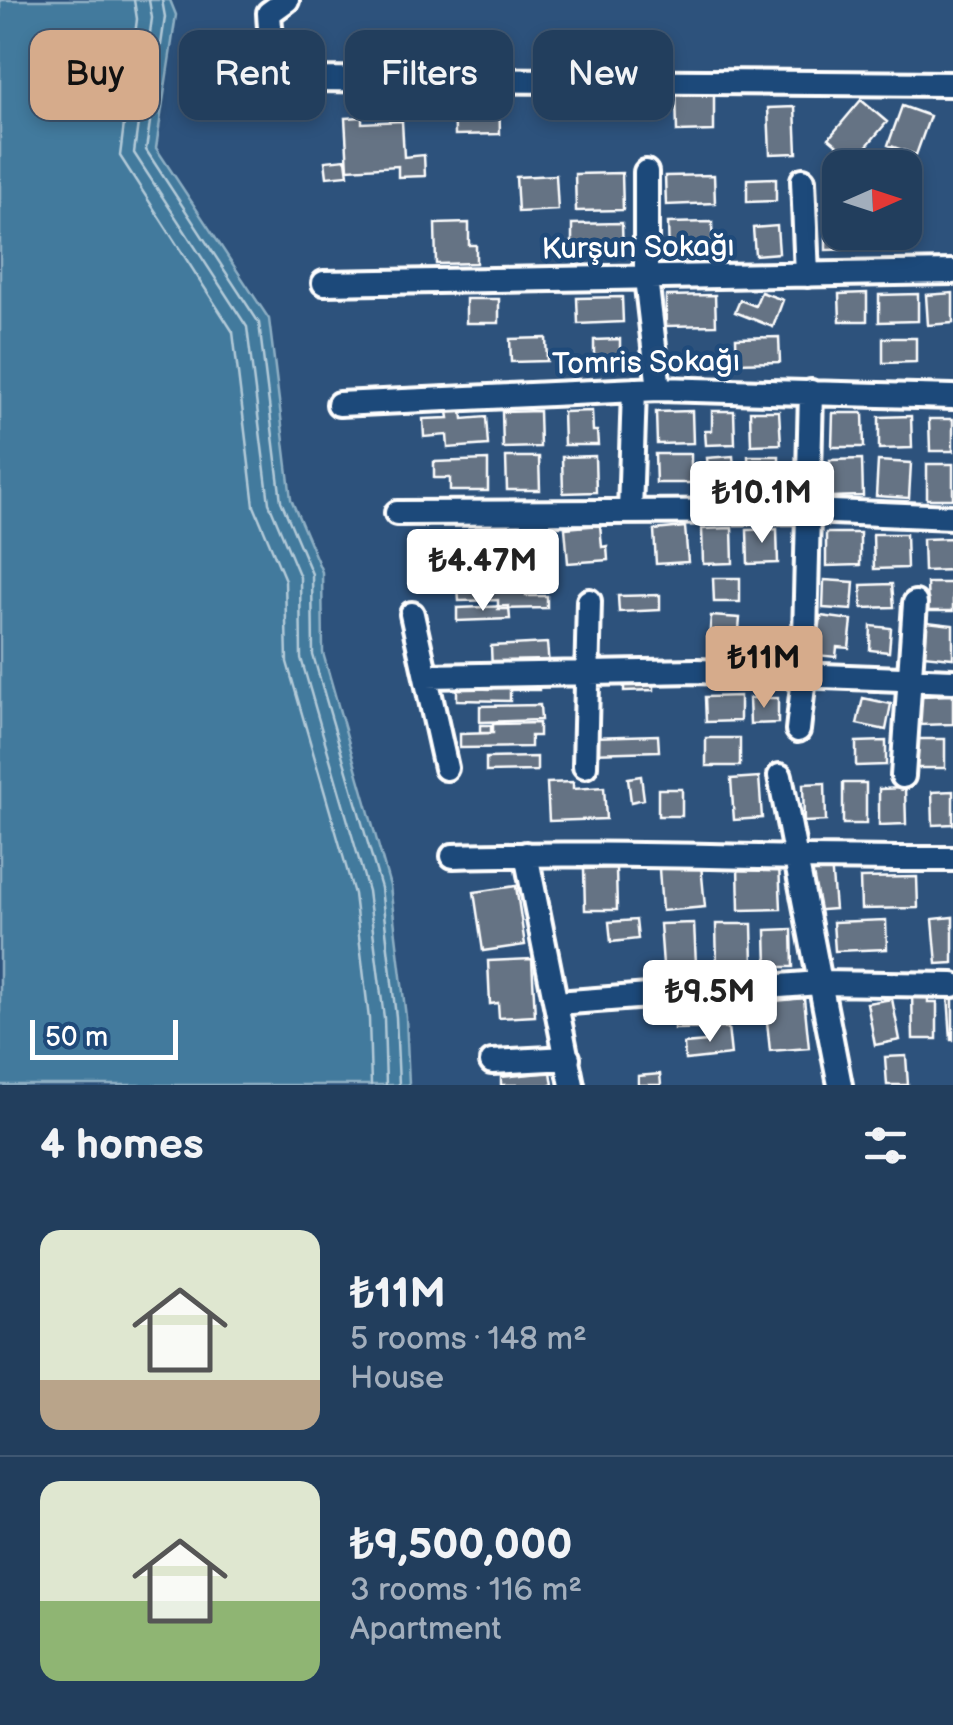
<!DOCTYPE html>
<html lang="en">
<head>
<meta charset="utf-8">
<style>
	body { margin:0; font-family:"Balsamiq Sans",sans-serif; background:#2a4563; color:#f1f3f6; height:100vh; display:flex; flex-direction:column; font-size:38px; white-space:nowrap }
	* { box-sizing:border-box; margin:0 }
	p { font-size:32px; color:#a2aebc }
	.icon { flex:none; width:55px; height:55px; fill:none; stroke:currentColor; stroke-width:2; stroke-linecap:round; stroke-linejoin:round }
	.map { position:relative; height:1085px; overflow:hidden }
	.sheet { display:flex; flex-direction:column; background:#223e5d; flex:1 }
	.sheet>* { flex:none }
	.top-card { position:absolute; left:30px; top:30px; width:895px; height:90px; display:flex; gap:20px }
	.needle { width:65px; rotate:87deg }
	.buttons { position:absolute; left:822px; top:150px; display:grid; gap:20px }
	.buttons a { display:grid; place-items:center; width:100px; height:100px; border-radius:20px; background:#223e5d; box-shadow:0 5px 15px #0003,0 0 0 2px #3f5772; font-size:50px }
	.scale { position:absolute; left:30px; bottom:25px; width:148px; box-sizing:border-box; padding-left:10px; border:5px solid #fff; border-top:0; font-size:28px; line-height:35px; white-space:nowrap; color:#fff; -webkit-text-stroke:8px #1f4a7a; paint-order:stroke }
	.price { position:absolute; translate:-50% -85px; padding:0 22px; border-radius:10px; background:#fff; color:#222; font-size:32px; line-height:65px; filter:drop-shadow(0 2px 5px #0008) }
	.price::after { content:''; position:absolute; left:50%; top:60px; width:30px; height:22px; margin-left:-15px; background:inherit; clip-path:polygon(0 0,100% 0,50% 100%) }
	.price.current { background:#d6ab8b; color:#111 }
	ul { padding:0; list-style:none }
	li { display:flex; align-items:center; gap:30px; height:250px; padding:0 40px }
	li+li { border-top:2px solid #3f5772 }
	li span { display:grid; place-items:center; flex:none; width:280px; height:200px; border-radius:20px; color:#555 }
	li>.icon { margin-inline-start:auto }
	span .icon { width:120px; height:120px; fill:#fffc; stroke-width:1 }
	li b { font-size:42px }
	h2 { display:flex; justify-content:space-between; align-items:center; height:120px; padding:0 40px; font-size:42px }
	.tag { padding:0 35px; border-radius:20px; background:#223e5d; box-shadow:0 5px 15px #0003,0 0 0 2px #3f5772; font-size:35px; line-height:90px }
	.tag.current { background:#d6ab8b; color:#111 }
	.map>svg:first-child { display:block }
	.water { fill:#427a9d; stroke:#8eafc4; stroke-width:2.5 }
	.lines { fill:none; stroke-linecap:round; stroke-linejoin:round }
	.shore { stroke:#b3cad8; stroke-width:2.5 }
	.building { fill:#657384; stroke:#fff; stroke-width:2.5 }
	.minor-casing { stroke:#fff; stroke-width:30 }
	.minor { stroke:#1f4a7a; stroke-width:22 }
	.labels { text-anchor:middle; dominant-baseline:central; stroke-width:9; stroke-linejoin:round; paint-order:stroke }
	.street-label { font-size:30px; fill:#fff; stroke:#1f4a7a }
</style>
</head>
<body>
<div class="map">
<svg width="953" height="1085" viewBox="0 0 953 1085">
	<rect width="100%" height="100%" fill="#2d527c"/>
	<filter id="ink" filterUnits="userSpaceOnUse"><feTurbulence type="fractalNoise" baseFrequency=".01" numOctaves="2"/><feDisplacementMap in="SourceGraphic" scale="20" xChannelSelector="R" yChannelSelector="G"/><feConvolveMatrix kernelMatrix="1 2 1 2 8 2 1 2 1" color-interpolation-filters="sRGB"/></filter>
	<g filter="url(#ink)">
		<path class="water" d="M0,0H170L176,15L156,148L269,319L291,499L322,572L323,653L390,886L406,1017L409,1085H0Z"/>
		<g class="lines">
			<path class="shore" d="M134,0L137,19L120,156L233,332L254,506L285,580L287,662L354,894L369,1019L371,1085
				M149,0L152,18L134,153L247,327L269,503L300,577L301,658L368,891L384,1018L386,1085
				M162,0L165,17L146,150L259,323L281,501L312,574L313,655L381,888L396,1017L399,1085"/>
		</g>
		<path class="building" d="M454,89H499L500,134L455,135Z
			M676,93H714V131L677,132Z
			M861,100L887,122L855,160L829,138Z
			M902,106L930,116L916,155L888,145Z
			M795,107L797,153L770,154L768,108Z
			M362,117V123L402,121L404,157L424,155L425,176L398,177V166L348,169L345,118Z
			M346,159L348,175L327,177L325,161Z
			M622,173L623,210L576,211L575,174Z
			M905,173H917L918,200L905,201Z
			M556,175L558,210L518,212L516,177Z
			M714,175L715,203L666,205L665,176Z
			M832,176H840V199L833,200Z
			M776,178V201L747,202V179Z
			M712,222L713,259L684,260V255H669L668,223Z
			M469,223V245H476V263L436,264L435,224Z
			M622,223L623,255L572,256V224Z
			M777,226L779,253L755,255L753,228Z
			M826,226H840V232H860L861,249L826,250Z
			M761,292L783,300L773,327L735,312L740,300L755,306Z
			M867,293V321H840L839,294Z
			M953,293V323L928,325L926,295Z
			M918,294V321L879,322V295Z
			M715,295L716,325L666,326V296Z
			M622,297L623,322L578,324L577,298Z
			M466,299H499V323H466Z
			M779,337L780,362L737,363L736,338Z
			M546,338L547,361L511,362L510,339Z
			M883,338H916V362L883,363Z
			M620,339V363H594V340Z
			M462,411L463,419L486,417L488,445L448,448L447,435L424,437L423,419L449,418L448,412Z
			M539,411L540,447L503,448L502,412Z
			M592,411L593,431H597L598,445H564L563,412Z
			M692,411L693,443L657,444L656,412Z
			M712,411H734L735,444L706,445L705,431H712Z
			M750,411H779L781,444L751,445Z
			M833,413H863L864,447H832Z
			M911,416L912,448L879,449V417Z
			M929,419H953V451H930Z
			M655,454H691V483H656Z
			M595,456L596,492L563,493L562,457Z
			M733,456L736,489L710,491L707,458Z
			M748,456H779V493L749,494Z
			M506,457H539L540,490H507Z
			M862,459L863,496L830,497V460Z
			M488,460V491H450V478H434V462Z
			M878,461L911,463L909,498L876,496Z
			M927,464H953V499H927Z
			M600,525L602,547L607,546L608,560L568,563L565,528Z
			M685,527L688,562L656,564L654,530Z
			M732,528L733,563L703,564L702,529Z
			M515,529H549L550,562L516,563Z
			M777,529L778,563L748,564L747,530Z
			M503,533V563L448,564L447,546H459L458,534Z
			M826,533H860V565L826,566Z
			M873,534H906L907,568L874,569Z
			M953,538V570L924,571L923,539Z
			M713,578H740V602H714Z
			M824,580L854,582L852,610L823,608Z
			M927,583H953V611H928Z
			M526,584V596H547V608L498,609V600L459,601L458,585Z
			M892,584L894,607L862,608L861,585Z
			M660,595V610L619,612L618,596Z
			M509,606L510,619L457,621V608Z
			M711,616L740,618L738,642L709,640Z
			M821,616L852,620L849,648L837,647L836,657L816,655Z
			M927,622L953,625V658L923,655Z
			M871,626L891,628L889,652L870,650Z
			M547,643L549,666L492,670L491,646Z
			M492,677H539V690H510V701L457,700V688L492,689Z
			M624,677H654V690L624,691Z
			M953,695V724L919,725V696Z
			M740,696V721L706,722L705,697Z
			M749,698H778V723L750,724Z
			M863,698L891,704L886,730L857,724Z
			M540,705L541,720L480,722V706Z
			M539,723V736H531V747L460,748V734L493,733V724Z
			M480,725H491V733H480Z
			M658,735L659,751L591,753V737Z
			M706,738H740V766H706Z
			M914,739H945V768H915Z
			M886,741V765L856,766V742Z
			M537,757V771L486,772V758Z
			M641,776L644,799L631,802L628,778Z
			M759,777L762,818L734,820L731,779Z
			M573,782V789L604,787L606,819L549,821L547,783Z
			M825,783L826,821L804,822L803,784Z
			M843,783H866V824H843Z
			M905,788L906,824L879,825V789Z
			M658,789H682V816H658Z
			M953,791V824L933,825L932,792Z
			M831,863L835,909L809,911L805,865Z
			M779,864L781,909L739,910L738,866Z
			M701,865L705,907L662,911L659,869Z
			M616,868L617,910H585L584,869Z
			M917,877L918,908L861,909L860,878Z
			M516,886L525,945L483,951L474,892Z
			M953,917V963L937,964L933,919Z
			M636,920L638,939L611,942L609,922Z
			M886,920L887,949L835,951L833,922Z
			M694,923L696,964L663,965L660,924Z
			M716,924H752L753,965L717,966Z
			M792,929L793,967H767L766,930Z
			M532,959L535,1016L499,1018L498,1003L490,1004L488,961Z
			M912,993H928V1002H937V1039H913Z
			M948,994H953V1040H951Z
			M804,998L809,1048L770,1051L765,1002Z
			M892,999L900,1040L875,1045L867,1003Z
			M724,1002L725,1028L674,1029V1004Z
			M728,1027L731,1055L685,1060L684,1044L706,1042L705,1029Z
			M906,1056L908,1085H887L885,1057Z
			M551,1072L553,1085H501V1077Z
			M660,1074L661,1085H638V1076Z"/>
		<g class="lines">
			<g class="minor-casing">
				<path id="minor" d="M287,0L269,13C271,53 275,58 307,79L953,84
					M646,172V278L659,389
					M803,180L807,275
					M324,283L953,272
					M339,404L659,389L953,397
					M630,512L634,390
					M397,513L808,511L953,517
					M412,614L446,768
					M427,676L696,671L953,681
					M798,730L804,677L811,392
					M585,766L589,601
					M780,776L840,1085
					M903,776L915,603
					M526,854L572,1085
					M453,856C619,851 786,860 953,859
					M557,1003L819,983L953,985
					M492,1062L568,1058"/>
			</g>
			<use href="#minor" class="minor"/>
		</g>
	</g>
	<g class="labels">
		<g class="street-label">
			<text transform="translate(638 248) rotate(-1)">Kurşun Sokağı</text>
			<text transform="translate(646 363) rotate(-1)">Tomris Sokağı</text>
		</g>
	</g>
</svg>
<div class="buttons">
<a><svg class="needle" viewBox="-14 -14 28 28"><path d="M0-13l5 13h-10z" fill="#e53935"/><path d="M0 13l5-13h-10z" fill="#a2aebc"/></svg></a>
</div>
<div class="scale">50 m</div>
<b class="price" style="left:762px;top:546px">₺10.1M</b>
<b class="price" style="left:483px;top:614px">₺4.47M</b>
<b class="price current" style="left:764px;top:711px">₺11M</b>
<b class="price" style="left:710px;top:1045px">₺9.5M</b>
<div class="top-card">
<a class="tag current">Buy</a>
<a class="tag">Rent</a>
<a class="tag">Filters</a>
<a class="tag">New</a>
</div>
</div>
<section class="sheet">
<h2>4 homes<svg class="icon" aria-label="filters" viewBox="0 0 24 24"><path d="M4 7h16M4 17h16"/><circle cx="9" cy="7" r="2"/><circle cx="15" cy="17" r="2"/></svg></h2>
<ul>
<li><span style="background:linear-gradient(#dfe7d0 75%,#b9a48a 0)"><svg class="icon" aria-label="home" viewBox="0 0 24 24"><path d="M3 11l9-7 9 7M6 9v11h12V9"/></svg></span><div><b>₺11M</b><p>5 rooms · 148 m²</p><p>House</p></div></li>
<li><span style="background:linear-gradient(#dfe7d0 60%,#8fb573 0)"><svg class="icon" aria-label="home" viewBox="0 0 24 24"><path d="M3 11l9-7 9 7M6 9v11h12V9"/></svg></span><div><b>₺9,500,000</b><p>3 rooms · 116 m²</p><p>Apartment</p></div></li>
</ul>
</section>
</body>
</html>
